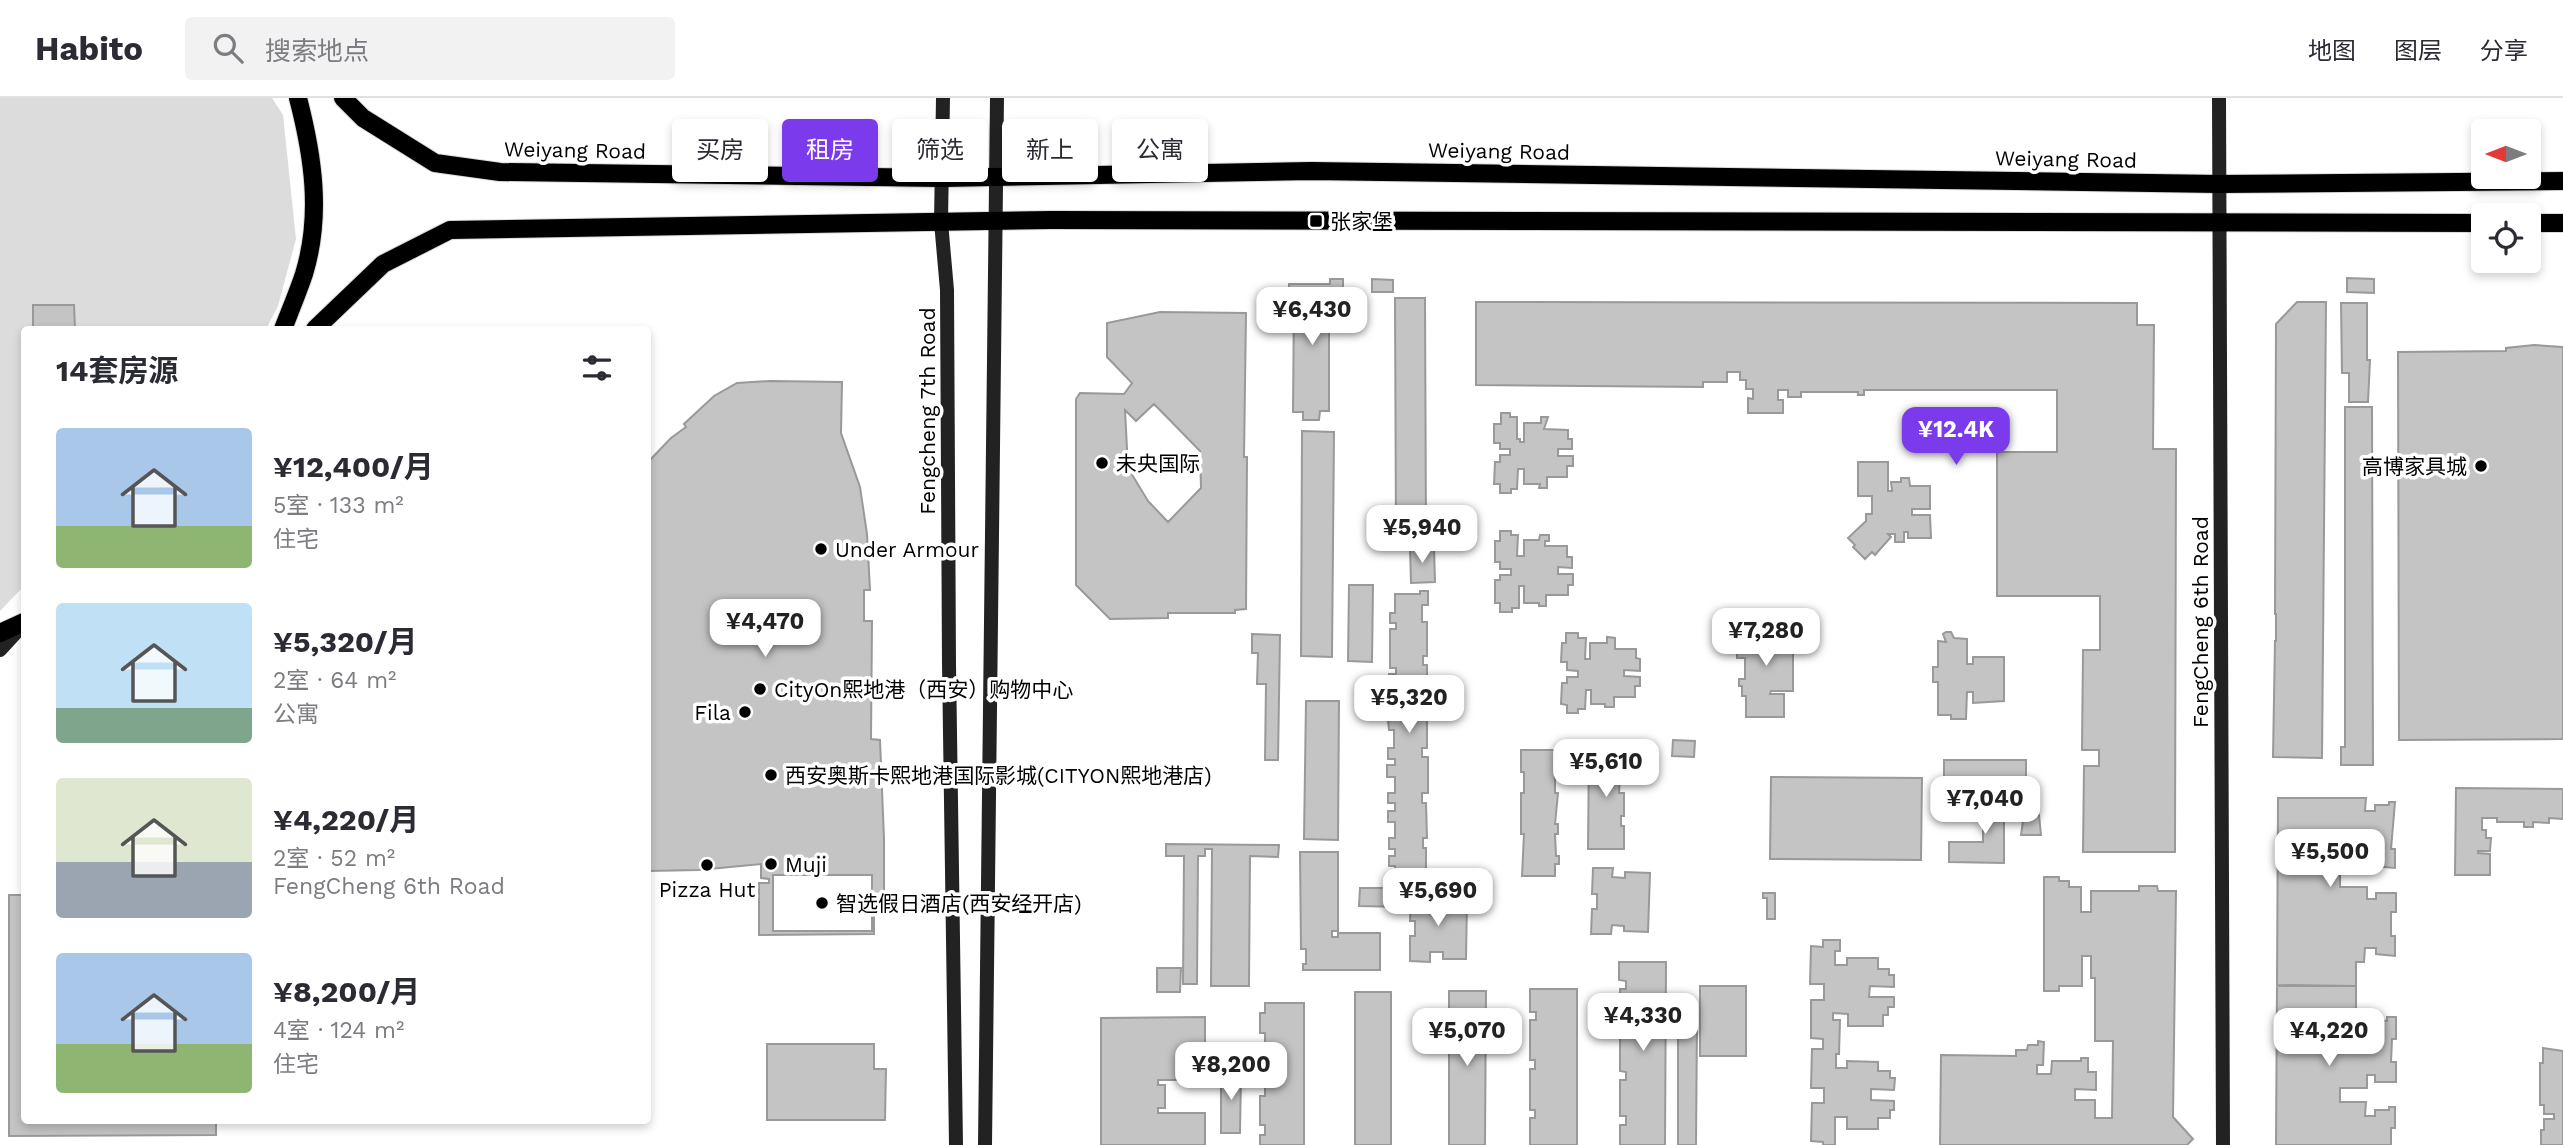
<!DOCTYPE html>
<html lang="zh">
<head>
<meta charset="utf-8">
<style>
	body { margin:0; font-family:"Work Sans","Noto Sans SC",sans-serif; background:#f2f2f3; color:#2b2b33; height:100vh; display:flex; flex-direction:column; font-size:26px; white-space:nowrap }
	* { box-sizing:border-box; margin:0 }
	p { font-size:23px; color:#7c7c81 }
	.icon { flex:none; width:38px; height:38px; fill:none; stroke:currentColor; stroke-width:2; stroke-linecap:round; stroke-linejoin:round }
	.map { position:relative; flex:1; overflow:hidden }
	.side { position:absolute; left:21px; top:228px; width:630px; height:798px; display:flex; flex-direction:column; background:#fff; border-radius:7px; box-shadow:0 4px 10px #0003 }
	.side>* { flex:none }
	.top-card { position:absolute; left:672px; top:21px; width:665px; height:63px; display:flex; gap:14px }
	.needle { width:46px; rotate:270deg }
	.controls { position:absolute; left:2471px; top:21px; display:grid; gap:14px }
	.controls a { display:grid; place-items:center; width:70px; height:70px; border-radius:7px; background:#fff; box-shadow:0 4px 10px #0003; font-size:35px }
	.price { position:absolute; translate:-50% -60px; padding:0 16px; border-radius:14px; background:#fff; color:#222; font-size:23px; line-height:46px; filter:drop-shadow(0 2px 4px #0008) }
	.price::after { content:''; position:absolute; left:50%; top:42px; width:21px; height:16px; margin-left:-10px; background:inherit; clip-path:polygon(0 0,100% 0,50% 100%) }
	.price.active { background:#7c3aed; color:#fff }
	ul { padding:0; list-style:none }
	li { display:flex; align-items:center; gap:21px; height:175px; padding:0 35px }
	li span { display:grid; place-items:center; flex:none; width:196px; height:140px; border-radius:7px; color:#555 }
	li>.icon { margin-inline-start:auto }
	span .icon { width:84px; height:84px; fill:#fffc; stroke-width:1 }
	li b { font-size:30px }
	h2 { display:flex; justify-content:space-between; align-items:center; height:84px; padding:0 35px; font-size:30px }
	.tag { padding:0 24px; border-radius:7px; background:#fff; box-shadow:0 4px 10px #0003; font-size:24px; line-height:63px }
	.tag.active { background:#7c3aed; color:#fff }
	header { display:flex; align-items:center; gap:42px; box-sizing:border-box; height:98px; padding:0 35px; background:#fff; border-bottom:2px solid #e1e1e2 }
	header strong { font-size:33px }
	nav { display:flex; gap:38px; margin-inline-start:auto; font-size:24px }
	.search { width:490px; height:63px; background:#f2f2f3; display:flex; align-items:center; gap:18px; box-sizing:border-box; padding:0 24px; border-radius:7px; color:#7c7c81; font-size:26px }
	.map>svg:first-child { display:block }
	.green { fill:#dcdcdc }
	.building { fill:#c4c4c4; stroke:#999; stroke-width:2; fill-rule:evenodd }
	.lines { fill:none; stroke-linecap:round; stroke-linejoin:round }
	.primary-casing { stroke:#dbdbdb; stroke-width:20 }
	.secondary { stroke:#222; stroke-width:14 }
	.primary { stroke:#000; stroke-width:18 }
	.poi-dot { fill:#000; stroke:#fff; stroke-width:2.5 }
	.labels { text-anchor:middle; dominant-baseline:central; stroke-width:7; stroke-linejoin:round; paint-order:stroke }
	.street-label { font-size:21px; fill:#000; stroke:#fff }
	.poi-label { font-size:21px; fill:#000; stroke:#fff; text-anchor:start }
</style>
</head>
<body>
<header>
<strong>Habito</strong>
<div class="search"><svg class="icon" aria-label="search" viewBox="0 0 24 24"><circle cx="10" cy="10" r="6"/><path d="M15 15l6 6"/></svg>搜索地点</div>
<nav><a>地图</a><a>图层</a><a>分享</a></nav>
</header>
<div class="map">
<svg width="2563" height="1047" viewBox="0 0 2563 1047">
	<rect width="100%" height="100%" fill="#fff"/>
	<path class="green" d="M0,0H272L283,17L296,141L278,208L266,231H24V488L0,513Z"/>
	<path class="building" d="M2347,180L2374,181V195L2347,194Z
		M1330,181H1343V195H1329V313H1320L1319,322H1303V314H1293L1294,200H1289V186H1330Z
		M1372,181L1393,182V194H1372Z
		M1395,200H1425L1426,436H1396Z
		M1476,204L2137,205V227H2154L2153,351H2176L2175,754H2083L2084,668H2099V652H2082L2083,552H2100V498H1997V354H2057V292H1864V297H1858V294H1801V299H1788V292H1778V302H1783V315H1748V300L1753,301V291H1746V282H1740V274H1727V284H1703V289L1476,287Z
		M2297,204H2326L2322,660L2273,659L2275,543H2276V516H2275L2276,226Z
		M2341,205H2367V262H2370L2368,304H2349V275H2342Z
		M33,207H74L75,231H33Z
		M1160,214L1246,215L1244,359H1247L1246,511L1235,512V515H1168V520L1110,521L1076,487V301L1080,295L1124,296L1132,285L1107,259V225ZM1154,306L1200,353L1201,390L1168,424L1148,403L1128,370L1125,312L1136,323Z
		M2534,247L2563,249V641L2399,642L2398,254L2506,253V250Z
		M770,283L842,284L841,335L860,389L867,436L870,492H864V523H872L871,641L880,642L884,741V813H874V836L759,837V785H769V781L761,780V766L699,772L648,773V364L671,340L686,329L684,326L714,298L737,285Z
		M2345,309H2372L2373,667H2341V649H2345Z
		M1501,315H1510V319H1517V341H1520V344H1524V325H1541V319H1548L1544,331L1568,332V341H1572V351H1558V358H1573V368H1567V379H1547V390H1539L1540,386H1524V371H1518L1517,391H1511V395H1500V386H1494L1495,364H1500V357H1510V351H1500V345H1494V326H1501Z
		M1302,333L1334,334L1332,559L1301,558Z
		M1858,364H1888V393H1892L1891,384H1901V380H1909L1910,388H1930V411H1912V417H1930L1931,440H1908V434H1904V444H1895V436H1888L1891,439L1882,449L1875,457L1872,454L1865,461L1853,449L1855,447L1848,440L1866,423V416H1872V398H1858Z
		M1500,433H1511V437H1518L1517,458H1524V442H1539L1540,437H1549V443H1545V448H1567V459H1572V470L1558,469V476H1573V487H1568V497H1546V508H1539V505H1524V488H1519V510H1512V514H1500V505H1495V482H1500V477H1511V471H1500V464H1495V443H1500Z
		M1410,449H1434L1435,484L1411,485Z
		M1349,487H1373L1372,564L1348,563Z
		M1420,493H1428V507H1422V524H1427V558H1423V567H1427V603H1422V613H1427V650H1422V659H1428V695H1422V705H1426L1427,740H1423V750H1426V777H1395V768H1389V758H1395V751H1389V740H1395V724H1388V713H1395V705H1388V695H1395V679H1387V667H1395V661H1388V650H1394V632H1389L1388,622H1395V614H1389V603H1394V587H1389V576H1396V570H1390V531H1396V525H1390V515H1395V496H1420Z
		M1745,521H1784V545L1770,544V548H1793V593H1771L1770,596H1784V619H1746V598H1742V588H1739V581H1745V560H1737V543L1750,544V540H1745Z
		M1946,534H1951L1954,540L1967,541V566H1973V559H2004V603L1973,605V594H1967L1966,621H1951V617H1938V584H1933V569H1938V543L1946,544L1943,536Z
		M1566,535H1578V540H1586L1585,561H1590V545H1607V539L1615,540V551H1636V560L1640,561V573L1624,572V578L1640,579V588H1635V599H1614V609H1605V606H1591V592H1586L1585,611H1578V615H1567V607L1561,606L1562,585H1567V579H1578V573L1567,572V564H1561L1562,545H1566Z
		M1252,536L1280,537L1278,662H1265L1266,586H1257L1258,555H1252Z
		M1306,603H1339L1338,742L1304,741Z
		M1673,642L1695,643L1694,659L1672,658Z
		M1589,650L1624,651L1623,675H1620L1619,695H1624V718H1621V728H1624V751H1588Z
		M1521,652H1555V664H1558V674H1555V695H1558L1555,726H1558V736H1555L1556,758H1559V766H1555V778H1522L1524,736H1521V695H1524V674H1521Z
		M1944,662H2026V686H2006V691H1944Z
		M1771,679L1922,680L1921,762L1770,761Z
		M2456,690L2563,691V721L2549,720V725L2533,724V729H2524V724H2497V720H2482V732H2486V740H2491L2490,753H2478V755L2490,756V777H2455Z
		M1983,695L2004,696V765L1949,764V744H1983Z
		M2020,700H2035V717H2039L2041,737H2021L2023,723H2020Z
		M2278,700H2366L2365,713H2375V707H2389V704H2395L2391,751H2395V770L2372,768V762H2365V773H2340V789H2367V801H2376V795H2396V814H2391V838H2395V858L2376,856V850H2365L2364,864H2356V888L2277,887Z
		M1166,746L1279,747L1278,759L1250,758L1249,888H1211L1212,751H1205V758H1198L1197,886H1183L1184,758H1166Z
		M1300,754H1338V833H1332V839H1338V835H1380V872H1303V866H1306V851H1301Z
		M1593,770H1613L1612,779L1625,780V774L1650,775L1648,834L1624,833V828L1612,827L1611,836H1591L1592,811H1597V796H1592Z
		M773,777H872V833H773Z
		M2044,779H2059V783H2069V789H2081V814H2091V793H2139V788H2157L2158,793H2176L2173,1019L2193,1041L2187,1047H1940L1941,957L2016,958V952H2027L2028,947H2038V943L2044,944L2043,967H2037V976H2051L2052,963H2081V960H2088V974H2096V992L2075,991V1002H2095V1020H2112L2113,943H2095V880H2091V858H2082V888H2059V893H2044Z
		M1360,790H1405L1404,809L1359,808Z
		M1763,795H1775V821H1767V800H1763Z
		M9,797H24V1022H216V1037L9,1038Z
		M1411,797H1431V807H1442V801H1467L1466,861H1443V854H1430V864L1410,863V838H1415V823H1410Z
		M1823,842H1840V853H1835V867H1847V860H1878V871H1889V877H1894V889L1870,888L1869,899H1894V909H1888V917H1883V928H1848V916L1833,915V922H1840L1839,956H1836V970H1847V963L1878,964V973H1890V980H1895L1894,992L1871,991V1002L1894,1003V1012H1890V1020H1878V1031H1847V1019H1835V1047H1823V1044L1811,1043L1812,1005H1824V990H1811L1812,951H1823V941L1811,940V902H1824V886H1810L1811,848L1823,849Z
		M1619,864H1666L1665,1047H1620V1027H1626V1018H1620V982H1626V974L1620,973V936H1626V927H1620V891H1626V883L1619,882Z
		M1157,870H1181L1180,894H1157Z
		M1700,888H1746V958H1700Z
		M2277,888H2356V915H2366V928H2376V922L2387,923V919H2396V941H2392L2391,964H2396V984H2375V977H2367V990H2340V1004H2366L2365,1018H2375V1012H2389V1009H2395V1030H2391V1047H2276Z
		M1530,891H1577V1047H1530V1020H1535V1012H1530V971H1535V962H1530V922H1536V914H1530Z
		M1449,893H1486L1485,1047H1449Z
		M1355,894H1391V1047H1355Z
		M1265,905H1304V1047H1260V1037H1265V1027H1260V998H1265V981H1260V952H1265V935H1260V915H1265Z
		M1205,919V982H1158V987H1165V1010H1158V1015H1205V1047H1101V920Z
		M1678,923H1697L1696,1047H1678Z
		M767,946H874V971H886L885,1022H767Z
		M2543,950L2563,953V1047H2541V1032H2544V1021H2554V1016H2544V1007H2540V965H2543Z
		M1221,974H1241L1240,1035H1221Z"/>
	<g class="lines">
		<g class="primary-casing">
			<path id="primary" d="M343,0L363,20L435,65L500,74L942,80L1311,73L2219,86L2563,83
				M2529,125H2563
				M283,231C290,213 298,194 304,176C322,117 313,58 298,0
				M315,231L383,166L450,132L1051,122L2483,125
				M0,535L24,524"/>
		</g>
		<path class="secondary" d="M943,0L941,124L947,192L949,566L956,1047
			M2219,0L2223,1047
			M0,552L23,527
			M985,1047L997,0"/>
		<use href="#primary" class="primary"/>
	</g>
	<g class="poi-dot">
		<rect x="1309" y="116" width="14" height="14" rx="3.5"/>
		<circle cx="1102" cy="365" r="7"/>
		<circle cx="2481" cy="368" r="7"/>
		<circle cx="821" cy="451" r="7"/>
		<circle cx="760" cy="591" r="7"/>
		<circle cx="745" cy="614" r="7"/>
		<circle cx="771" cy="677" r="7"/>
		<circle cx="771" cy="766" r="7"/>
		<circle cx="707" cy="767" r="7"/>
		<circle cx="822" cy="805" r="7"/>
	</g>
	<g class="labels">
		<g class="street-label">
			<text transform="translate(575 52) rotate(1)">Weiyang Road</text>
			<text transform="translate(1499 53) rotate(1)">Weiyang Road</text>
			<text transform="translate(2066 61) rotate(1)">Weiyang Road</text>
			<text transform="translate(927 313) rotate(-90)">Fengcheng 7th Road</text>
			<text transform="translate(2200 524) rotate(-90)">FengCheng 6th Road</text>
		</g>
		<g class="poi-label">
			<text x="1330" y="123">张家堡</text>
			<text x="1116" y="365">未央国际</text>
			<text x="2467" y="368" text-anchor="end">高博家具城</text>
			<text x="835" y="451">Under Armour</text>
			<text x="774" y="591">CityOn熙地港（西安）购物中心</text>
			<text x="731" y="614" text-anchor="end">Fila</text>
			<text x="785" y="677">西安奥斯卡熙地港国际影城(CITYON熙地港店)</text>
			<text x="785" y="766">Muji</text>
			<text x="707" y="791" text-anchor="middle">Pizza Hut</text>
			<text x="836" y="805">智选假日酒店(西安经开店)</text>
		</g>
	</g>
</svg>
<div class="controls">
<a><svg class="needle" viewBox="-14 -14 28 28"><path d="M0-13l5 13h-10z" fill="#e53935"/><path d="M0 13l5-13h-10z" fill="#7c7c81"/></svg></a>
<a><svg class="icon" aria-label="locate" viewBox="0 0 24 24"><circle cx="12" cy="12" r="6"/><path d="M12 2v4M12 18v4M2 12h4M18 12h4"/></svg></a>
</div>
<b class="price" style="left:1312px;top:249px">¥6,430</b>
<b class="price active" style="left:1956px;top:369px">¥12.4K</b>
<b class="price" style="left:1422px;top:467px">¥5,940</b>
<b class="price" style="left:765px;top:561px">¥4,470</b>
<b class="price" style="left:1766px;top:570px">¥7,280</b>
<b class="price" style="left:1409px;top:637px">¥5,320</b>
<b class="price" style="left:1606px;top:701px">¥5,610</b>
<b class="price" style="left:1985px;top:738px">¥7,040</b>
<b class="price" style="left:2330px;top:791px">¥5,500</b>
<b class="price" style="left:1438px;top:830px">¥5,690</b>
<b class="price" style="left:1643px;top:955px">¥4,330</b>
<b class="price" style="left:1467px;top:970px">¥5,070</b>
<b class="price" style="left:2329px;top:970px">¥4,220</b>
<b class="price" style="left:1231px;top:1004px">¥8,200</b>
<div class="top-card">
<a class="tag">买房</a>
<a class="tag active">租房</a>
<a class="tag">筛选</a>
<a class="tag">新上</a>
<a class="tag">公寓</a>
</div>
<section class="side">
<h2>14套房源<svg class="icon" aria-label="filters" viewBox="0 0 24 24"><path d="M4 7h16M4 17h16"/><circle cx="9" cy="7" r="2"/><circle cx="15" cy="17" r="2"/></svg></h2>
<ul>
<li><span style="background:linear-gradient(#a9c7e8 70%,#8fb573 0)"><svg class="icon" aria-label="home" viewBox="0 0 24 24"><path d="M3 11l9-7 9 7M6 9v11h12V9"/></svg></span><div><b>¥12,400/月</b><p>5室 · 133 m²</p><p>住宅</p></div></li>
<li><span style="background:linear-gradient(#bfe0f5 75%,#7fa58c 0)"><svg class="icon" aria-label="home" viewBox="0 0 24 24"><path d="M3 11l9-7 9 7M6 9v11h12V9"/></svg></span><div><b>¥5,320/月</b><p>2室 · 64 m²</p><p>公寓</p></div></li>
<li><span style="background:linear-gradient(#dfe7d0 60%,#9aa5b1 0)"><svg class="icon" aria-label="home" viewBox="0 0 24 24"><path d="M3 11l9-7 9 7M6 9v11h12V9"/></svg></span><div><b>¥4,220/月</b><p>2室 · 52 m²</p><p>FengCheng 6th Road</p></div></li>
<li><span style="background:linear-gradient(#a9c7e8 65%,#8fb573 0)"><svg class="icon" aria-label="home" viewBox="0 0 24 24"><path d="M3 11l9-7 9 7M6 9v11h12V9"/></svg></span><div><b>¥8,200/月</b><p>4室 · 124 m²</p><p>住宅</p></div></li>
</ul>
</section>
</div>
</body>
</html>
